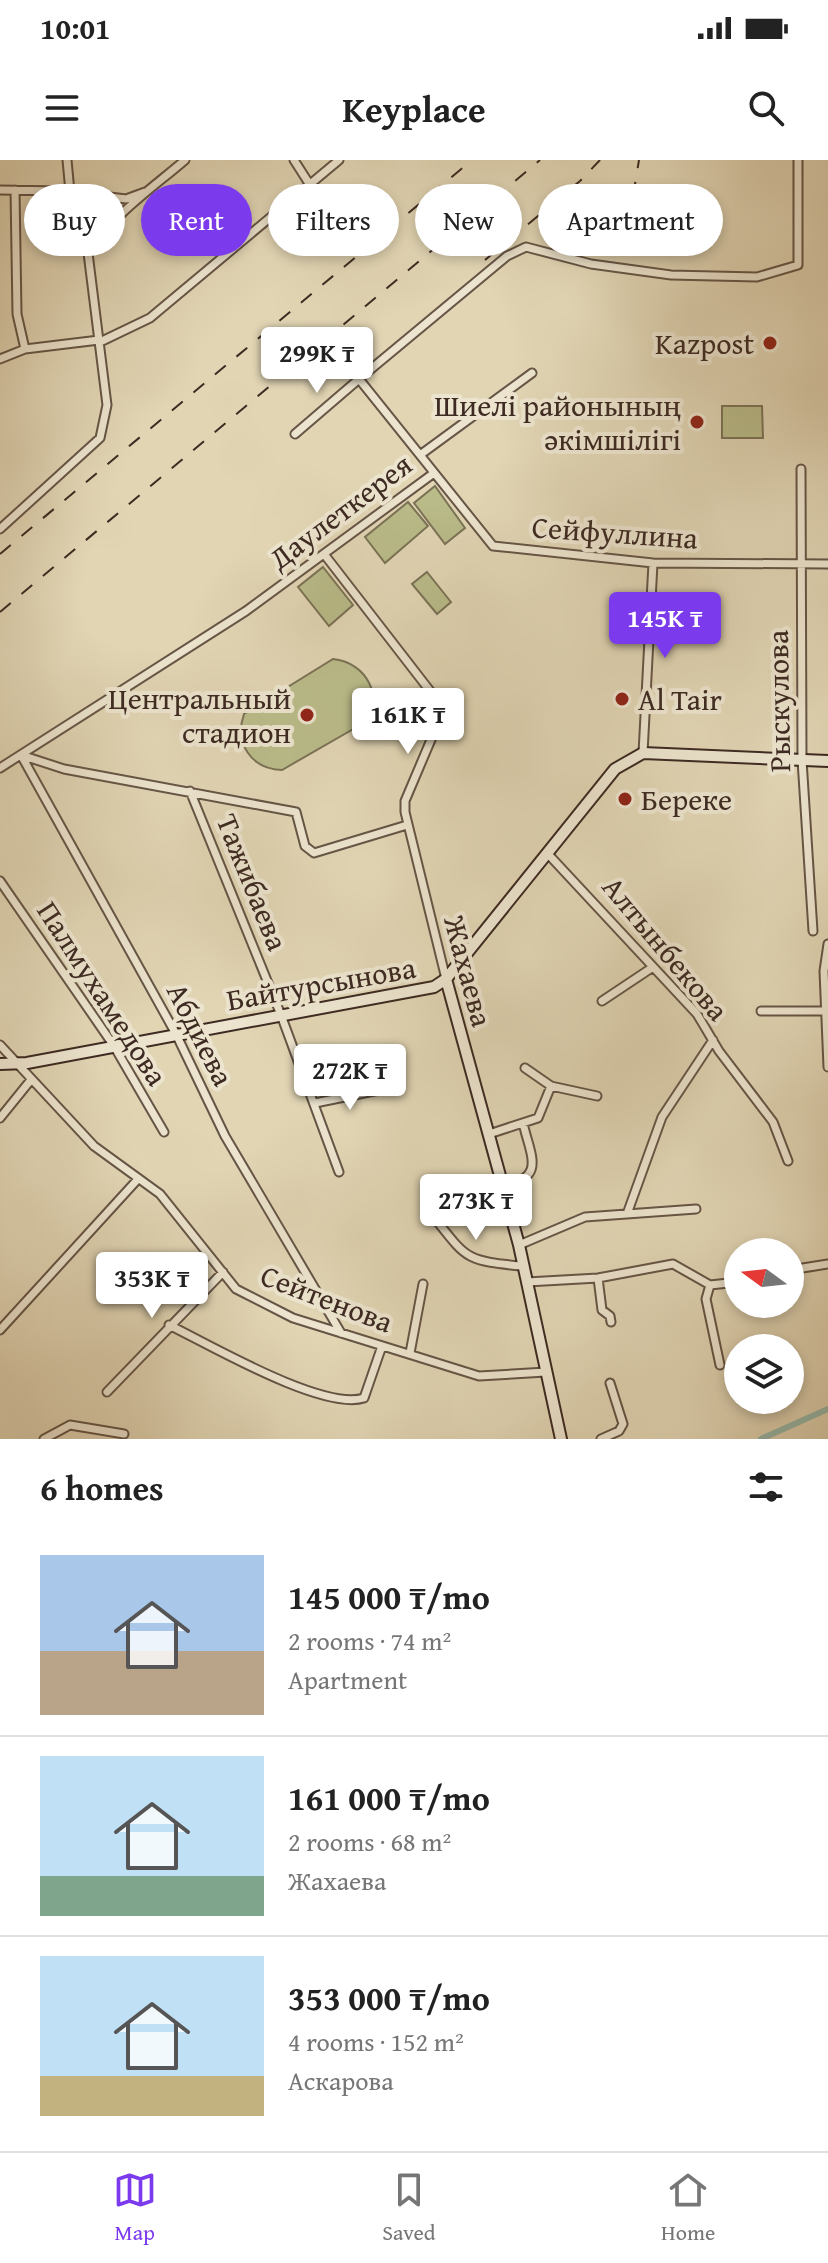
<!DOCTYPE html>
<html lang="en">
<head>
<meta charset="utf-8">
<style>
	body { margin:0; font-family:"Gentium Book Plus",serif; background:#f6f6f6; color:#222; height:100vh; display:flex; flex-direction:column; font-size:30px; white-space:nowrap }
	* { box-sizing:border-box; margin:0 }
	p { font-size:26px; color:#767676 }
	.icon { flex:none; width:44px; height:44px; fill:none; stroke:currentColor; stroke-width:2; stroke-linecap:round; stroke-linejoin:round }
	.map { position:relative; height:1279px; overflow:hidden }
	.sheet { display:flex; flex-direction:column; background:#fff; flex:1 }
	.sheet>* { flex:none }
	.banner { position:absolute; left:24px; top:24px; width:780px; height:72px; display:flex; gap:16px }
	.needle { width:52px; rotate:285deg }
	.tools { position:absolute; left:724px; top:1078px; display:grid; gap:16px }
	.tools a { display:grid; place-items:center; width:80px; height:80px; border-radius:50%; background:#fff; box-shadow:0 4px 12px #0003; font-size:40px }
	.price { position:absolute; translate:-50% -68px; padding:0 18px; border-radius:8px; background:#fff; color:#222; font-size:26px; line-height:52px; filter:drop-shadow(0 2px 4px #0008) }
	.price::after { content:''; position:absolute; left:50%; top:48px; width:24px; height:18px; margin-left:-12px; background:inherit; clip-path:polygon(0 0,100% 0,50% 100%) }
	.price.selected { background:#7c3aed; color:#fff }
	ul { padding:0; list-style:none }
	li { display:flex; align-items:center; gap:24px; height:200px; padding:0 40px }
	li+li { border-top:2px solid #e0e0e0 }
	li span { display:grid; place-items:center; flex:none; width:224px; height:160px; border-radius:0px; color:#555 }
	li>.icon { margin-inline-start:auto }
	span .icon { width:96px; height:96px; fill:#fffc; stroke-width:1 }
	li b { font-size:34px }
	h2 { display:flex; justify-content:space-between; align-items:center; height:96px; padding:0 40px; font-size:34px }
	.pill { padding:0 28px; border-radius:36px; background:#fff; box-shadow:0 4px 12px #0003; font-size:28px; line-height:72px }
	.pill.selected { background:#7c3aed; color:#fff }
	.status { display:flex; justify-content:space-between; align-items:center; height:56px; padding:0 40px; background:#fff; direction:ltr }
	.status svg { height:22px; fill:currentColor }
	header { display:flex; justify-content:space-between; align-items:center; height:104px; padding:0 40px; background:#fff; font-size:36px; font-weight:800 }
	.dock { display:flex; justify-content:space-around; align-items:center; height:112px; border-top:2px solid #e0e0e0; background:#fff; font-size:22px; color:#767676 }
	.dock a { display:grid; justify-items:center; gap:4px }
	.dock .selected { color:#7c3aed }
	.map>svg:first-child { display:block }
	.green { fill:#b9bb89; stroke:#7b7256; stroke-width:2 }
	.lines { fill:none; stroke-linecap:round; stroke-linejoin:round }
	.canal { stroke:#95b9aa; stroke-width:6 }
	.street-casing { stroke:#665546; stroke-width:11 }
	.secondary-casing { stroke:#3d2a22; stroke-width:14 }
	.street { stroke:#ece4ce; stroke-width:7 }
	.secondary { stroke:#ece4ce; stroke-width:10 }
	.rail { stroke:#3d2a22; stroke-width:2; stroke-dasharray:14 14; stroke-linecap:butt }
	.poi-dot { fill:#8f2418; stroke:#ece4ce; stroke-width:3 }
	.labels { text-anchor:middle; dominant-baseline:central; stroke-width:8; stroke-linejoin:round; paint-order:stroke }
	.poi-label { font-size:30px; fill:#3d2a22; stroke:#ece4ce; text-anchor:end }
	.street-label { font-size:30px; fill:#3d2a22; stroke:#ece4ce }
</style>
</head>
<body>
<div class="status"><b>10:01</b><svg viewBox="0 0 49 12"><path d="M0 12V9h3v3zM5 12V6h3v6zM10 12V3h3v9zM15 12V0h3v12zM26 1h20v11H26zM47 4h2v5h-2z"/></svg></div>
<header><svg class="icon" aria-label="menu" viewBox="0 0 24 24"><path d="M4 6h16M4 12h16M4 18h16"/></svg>Keyplace<svg class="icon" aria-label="search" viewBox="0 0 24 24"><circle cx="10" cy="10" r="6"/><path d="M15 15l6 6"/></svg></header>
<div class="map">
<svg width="828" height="1279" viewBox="0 0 828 1279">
	<rect width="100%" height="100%" fill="#e1d5b4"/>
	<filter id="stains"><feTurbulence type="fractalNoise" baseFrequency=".0025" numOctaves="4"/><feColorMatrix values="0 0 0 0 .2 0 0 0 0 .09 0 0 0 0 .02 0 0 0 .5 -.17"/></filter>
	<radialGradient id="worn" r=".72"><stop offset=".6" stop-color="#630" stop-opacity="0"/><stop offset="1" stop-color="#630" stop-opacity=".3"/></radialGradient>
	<path class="green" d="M722,246H762L763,278H722Z
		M435,326L465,368L445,384L414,343Z
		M408,342L428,366L385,403L365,377Z
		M323,407L353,445L329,466L298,427Z
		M427,412L451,442L437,454L412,424Z
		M333,499C366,502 387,539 362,564L282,610C251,609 234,583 244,554Z"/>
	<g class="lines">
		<path class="canal" d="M761,1279L828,1249"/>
		<g class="street-casing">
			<path id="street" d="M67,0L70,32
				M294,0L310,25
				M798,0V105L757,117L671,115L591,104L526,87L507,96L359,219L493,386L653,403L828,404
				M0,30L61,31L126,39L145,32
				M15,30L17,154L25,189
				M100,182L150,158L339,0
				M0,199L25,189L99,180
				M295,274L359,219
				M420,295L532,213
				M801,309L802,600L813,771
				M0,369L100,278L107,245L88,93C113,55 151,29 185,0
				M324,394L444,549L405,641V652L446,819
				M643,593L653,403
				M21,595L176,874L225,976L341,1173
				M21,595L64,609L296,652L305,686L314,693L407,665
				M0,608L246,451L434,313
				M190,631L281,855L339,1012
				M548,694L697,854L719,891L773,962L788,1001
				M0,721L114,886L164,972
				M828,784L824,811L828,907
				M602,841L653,807
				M761,851H825
				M0,885L94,986L160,1034L236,1129L293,1158L479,1216L546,1212
				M551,926L597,936
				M315,943L379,930
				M0,958L30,921
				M489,974L538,958L551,926L525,908
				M503,1028C546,1016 531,998 523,963
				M627,1054L662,957L713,880
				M433,1056C467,1099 465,1101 522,1106
				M519,1085L585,1057L696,1049
				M790,1110L828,1104
				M598,1118L602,1150L610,1156L611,1162
				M527,1122L598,1118L673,1104L710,1125L738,1122
				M710,1125L706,1139L720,1205
				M169,1165C210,1185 323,1251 364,1238L382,1186
				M0,1170L138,1019
				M410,1193L423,1124
				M107,1232L223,1112
				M44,1279L70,1265L124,1274
				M601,1279L619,1271L623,1264L610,1223"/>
		</g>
		<g class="secondary-casing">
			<path id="secondary" d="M446,819L519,1085L561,1279
				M0,904L27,903L434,827L446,819L615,609L643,593L828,601"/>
		</g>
		<use href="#street" class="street"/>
		<use href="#secondary" class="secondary"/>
		<path class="rail" d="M624,91L639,0
			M485,100L580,21L600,0
			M0,394L472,0
			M0,452L540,0"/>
	</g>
	<g class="poi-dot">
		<circle cx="770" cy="183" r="8"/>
		<circle cx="697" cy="262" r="8"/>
		<circle cx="622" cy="539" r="8"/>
		<circle cx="307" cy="555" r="8"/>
		<circle cx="625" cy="639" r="8"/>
	</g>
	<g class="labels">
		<g class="poi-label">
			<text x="754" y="183">Kazpost</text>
			<text x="681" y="245">Шиелі районының<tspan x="681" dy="34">әкімшілігі</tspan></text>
			<text x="291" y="538">Центральный<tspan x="291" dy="34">стадион</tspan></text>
			<text x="638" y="539" text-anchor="start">Al Tair</text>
			<text x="641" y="639" text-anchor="start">Береке</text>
		</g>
		<g class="street-label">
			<text transform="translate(340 351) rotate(-37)">Даулеткерея</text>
			<text transform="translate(615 372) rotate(4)">Сейфуллина</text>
			<text transform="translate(778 541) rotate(-91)">Рыскулова</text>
			<text transform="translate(253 722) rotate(68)">Тажибаева</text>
			<text transform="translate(666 788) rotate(50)">Алтынбекова</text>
			<text transform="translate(469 811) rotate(75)">Жахаева</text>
			<text transform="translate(321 823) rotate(-10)">Байтурсынова</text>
			<text transform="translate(103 833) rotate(57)">Палмухамедова</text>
			<text transform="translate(201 874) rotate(63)">Абдиева</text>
			<text transform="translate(327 1138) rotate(21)">Сейтенова</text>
		</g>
	</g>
	<rect width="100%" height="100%" filter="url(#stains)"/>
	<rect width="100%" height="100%" fill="url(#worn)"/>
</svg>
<div class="tools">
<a><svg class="needle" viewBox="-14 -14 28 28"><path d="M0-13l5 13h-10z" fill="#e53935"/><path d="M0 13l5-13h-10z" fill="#767676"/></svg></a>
<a><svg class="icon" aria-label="layers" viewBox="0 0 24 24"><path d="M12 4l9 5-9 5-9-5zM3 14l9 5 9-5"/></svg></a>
</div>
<b class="price" style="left:317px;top:235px">299K ₸</b>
<b class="price selected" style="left:665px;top:500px">145K ₸</b>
<b class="price" style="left:408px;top:596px">161K ₸</b>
<b class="price" style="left:350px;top:952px">272K ₸</b>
<b class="price" style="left:476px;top:1082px">273K ₸</b>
<b class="price" style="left:152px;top:1160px">353K ₸</b>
<div class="banner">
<a class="pill">Buy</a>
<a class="pill selected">Rent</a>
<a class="pill">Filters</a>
<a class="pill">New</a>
<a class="pill">Apartment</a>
</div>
</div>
<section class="sheet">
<h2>6 homes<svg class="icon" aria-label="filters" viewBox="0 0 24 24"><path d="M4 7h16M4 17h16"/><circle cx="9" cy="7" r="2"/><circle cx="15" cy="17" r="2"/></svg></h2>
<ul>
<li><span style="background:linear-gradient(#a9c7e8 60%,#b9a48a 0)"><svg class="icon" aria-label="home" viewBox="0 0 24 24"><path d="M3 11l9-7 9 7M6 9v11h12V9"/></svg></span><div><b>145 000 ₸/mo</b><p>2 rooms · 74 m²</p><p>Apartment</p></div></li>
<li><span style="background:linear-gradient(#bfe0f5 75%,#7fa58c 0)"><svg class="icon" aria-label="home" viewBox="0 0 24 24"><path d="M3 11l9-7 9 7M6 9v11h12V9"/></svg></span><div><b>161 000 ₸/mo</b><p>2 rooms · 68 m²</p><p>Жахаева</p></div></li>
<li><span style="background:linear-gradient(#bfe0f5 75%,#c2b280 0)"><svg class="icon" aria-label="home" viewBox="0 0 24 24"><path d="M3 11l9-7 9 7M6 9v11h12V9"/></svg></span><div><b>353 000 ₸/mo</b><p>4 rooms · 152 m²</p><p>Аскарова</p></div></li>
</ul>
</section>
<nav class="dock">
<a class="selected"><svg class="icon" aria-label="map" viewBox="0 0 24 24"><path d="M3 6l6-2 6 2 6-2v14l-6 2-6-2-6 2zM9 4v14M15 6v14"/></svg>Map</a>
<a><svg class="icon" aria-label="saved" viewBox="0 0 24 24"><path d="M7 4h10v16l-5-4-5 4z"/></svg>Saved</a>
<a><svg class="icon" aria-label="home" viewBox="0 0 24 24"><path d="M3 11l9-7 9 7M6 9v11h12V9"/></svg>Home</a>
</nav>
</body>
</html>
